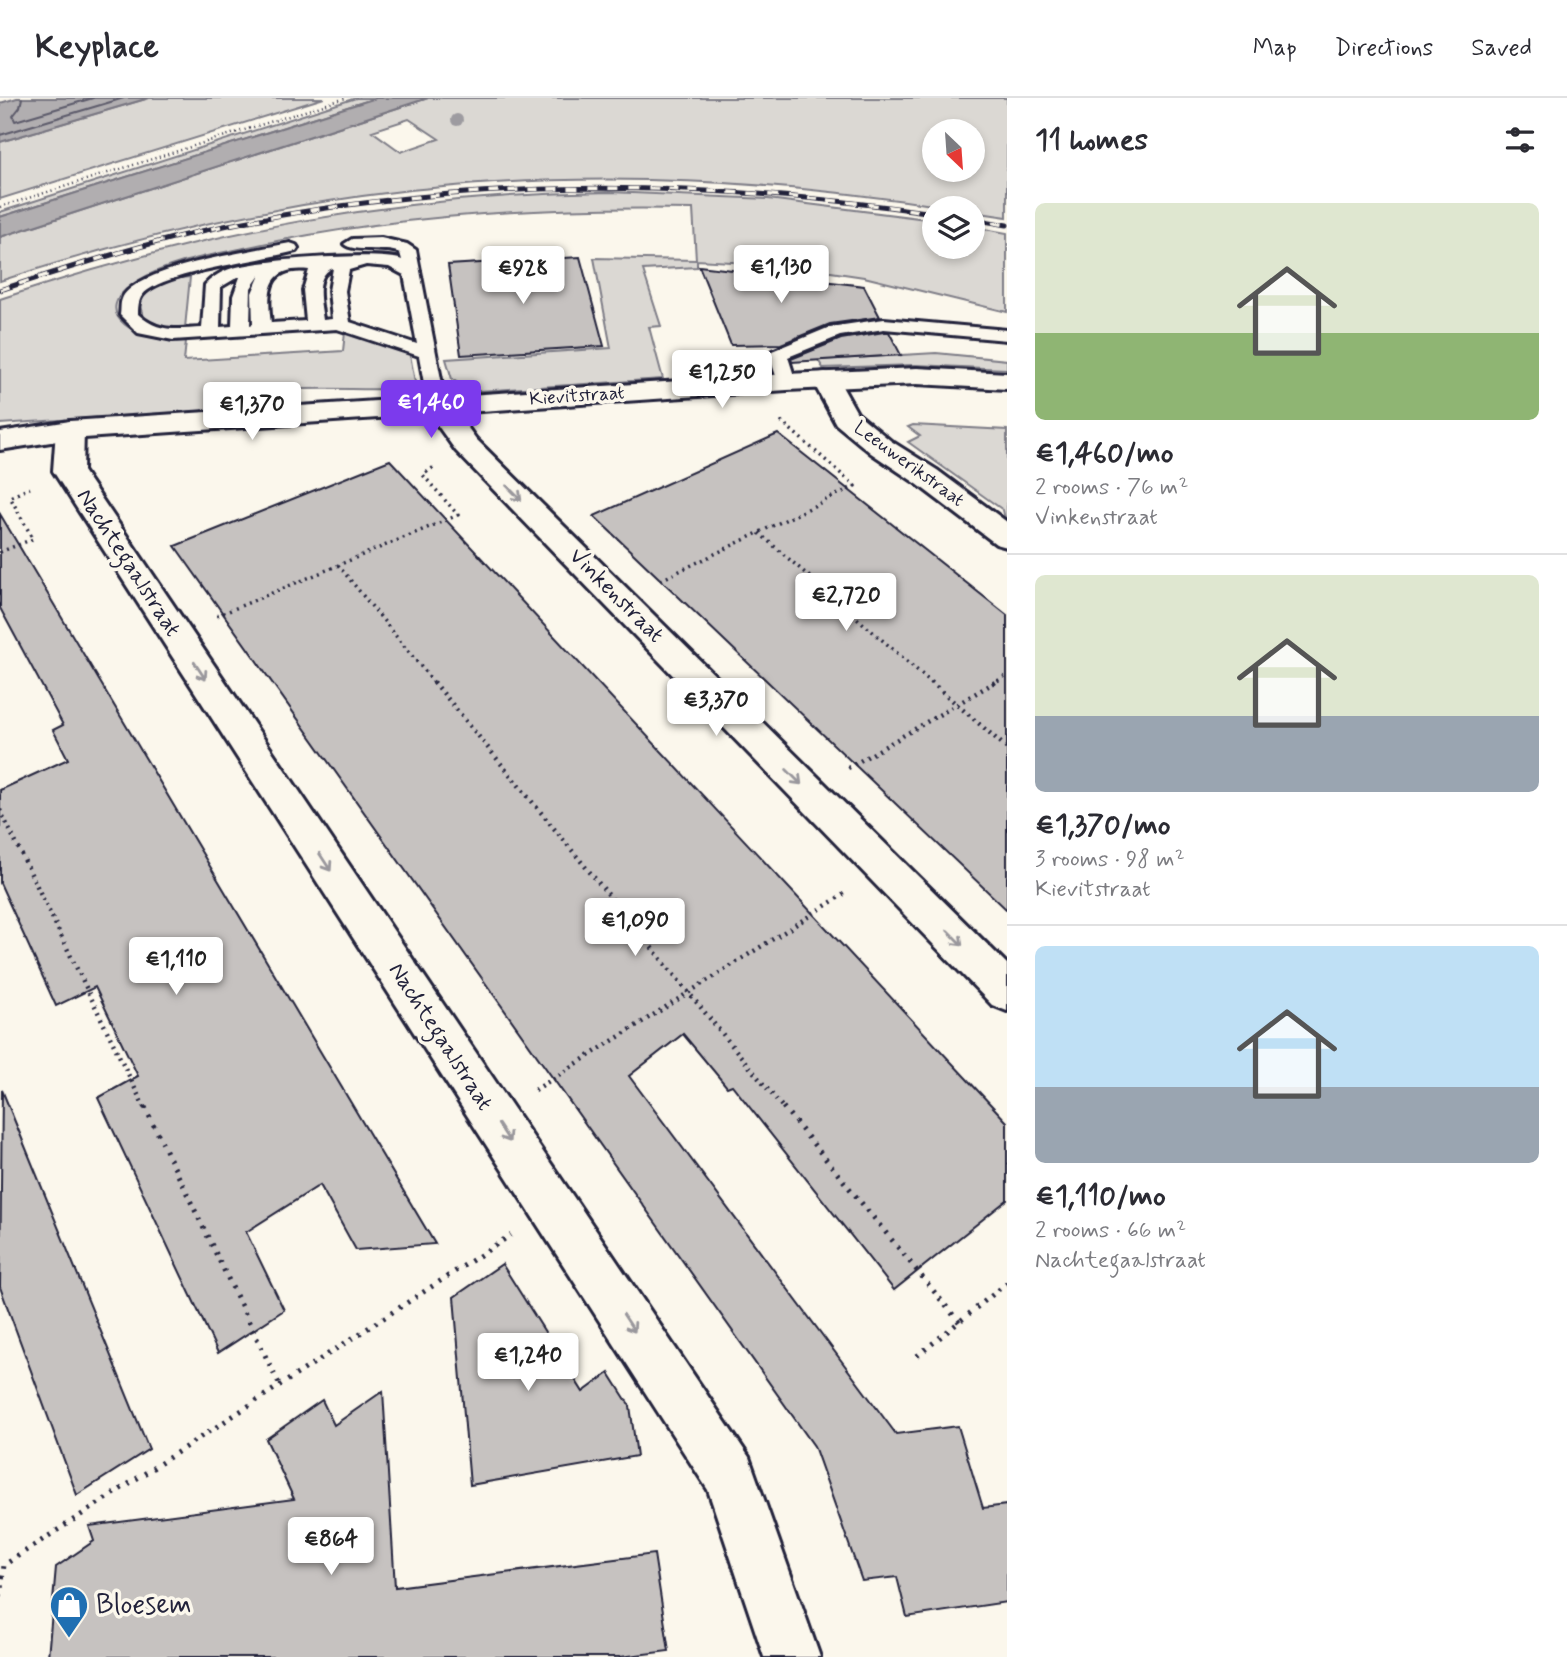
<!DOCTYPE html>
<html lang="en">
<head>
<meta charset="utf-8">
<style>
	body { margin:0; font-family:Mynerve,sans-serif; background:#f7f7f7; color:#2b2b33; height:100vh; display:flex; flex-direction:column; font-size:26px; white-space:nowrap }
	* { box-sizing:border-box; margin:0 }
	p { font-size:23px; color:#7c7c81 }
	.icon { flex:none; width:38px; height:38px; fill:none; stroke:currentColor; stroke-width:2; stroke-linecap:round; stroke-linejoin:round }
	.map { position:relative; flex:1; overflow:hidden }
	.details { display:flex; flex-direction:column; background:#fff; width:560px }
	.details>* { flex:none }
	.needle { width:46px; rotate:155deg }
	.fabs { position:absolute; left:922px; top:21px; display:grid; gap:14px }
	.fabs a { display:grid; place-items:center; width:63px; height:63px; border-radius:50%; background:#fff; box-shadow:0 4px 10px #0003; font-size:35px }
	.price { position:absolute; translate:-50% -60px; padding:0 16px; border-radius:7px; background:#fff; color:#222; font-size:23px; line-height:46px; filter:drop-shadow(0 2px 4px #0008) }
	.price::after { content:''; position:absolute; left:50%; top:42px; width:21px; height:16px; margin-left:-10px; background:inherit; clip-path:polygon(0 0,100% 0,50% 100%) }
	.price.selected { background:#7c3aed; color:#fff }
	ul { padding:0; list-style:none }
	li { display:grid; align-content:center; gap:14px; height:371px; padding:0 28px }
	li+li { border-top:2px solid #e1e1e2 }
	li span { display:grid; place-items:center; height:217px; border-radius:10px; color:#555 }
	li>.icon { margin-inline-start:auto }
	span .icon { width:126px; height:126px; fill:#fffc; stroke-width:1 }
	li b { font-size:30px }
	h2 { display:flex; justify-content:space-between; align-items:center; height:84px; padding:0 28px; font-size:30px }
	header { display:flex; align-items:center; gap:42px; box-sizing:border-box; height:98px; padding:0 35px; background:#fff; border-bottom:2px solid #e1e1e2 }
	header strong { font-size:33px }
	nav { display:flex; gap:38px; margin-inline-start:auto; font-size:24px }
	main { display:flex; flex:1; min-height:0 }
	.map>svg:first-child { display:block }
	.green { fill:#dbd8d3; stroke:#7e7d87; stroke-width:2; fill-rule:evenodd }
	.water { fill:#b1aeb0; stroke:#787681; stroke-width:2 }
	.lines { fill:none; stroke-linecap:round; stroke-linejoin:round }
	.shore { stroke:#5b5a6a; stroke-width:2 }
	.building { fill:#c6c2c0; stroke:#22223b; stroke-width:2 }
	.service-casing { stroke:#22223b; stroke-width:6 }
	.minor-casing { stroke:#22223b; stroke-width:6 }
	.secondary-casing { stroke:#22223b; stroke-width:6 }
	.path-far3 { stroke:#22223b; stroke-width:2.5; stroke-dasharray:1 3.5; stroke-linecap:butt }
	.path-far2 { stroke:#22223b; stroke-width:3.5; stroke-dasharray:2 4.5; stroke-linecap:butt }
	.path-far1 { stroke:#22223b; stroke-width:4.5; stroke-dasharray:2 5; stroke-linecap:butt }
	.path { stroke:#22223b; stroke-width:5; stroke-dasharray:2.5 7; stroke-linecap:butt }
	.service { fill:#fbf7ec; fill-rule:evenodd }
	.minor { fill:#fbf7ec; fill-rule:evenodd }
	.secondary { fill:#fbf7ec; fill-rule:evenodd }
	.rail-casing { stroke:#22223b; stroke-width:5 }
	.rail { stroke:#fbf7ec; stroke-width:3.5; stroke-dasharray:10; stroke-linecap:butt }
	.tree { fill:#9d9ba0 }
	.oneway { stroke:#99979c }
	.labels { text-anchor:middle; dominant-baseline:central; stroke-width:7; stroke-linejoin:round; paint-order:stroke }
	.far-street-label { font-size:19px; fill:#22223b; stroke:#fbf7ec }
	.street-label { font-size:23px; fill:#22223b; stroke:#fbf7ec }
	.near-poi-label { font-size:28px; fill:#22223b; stroke:#fbf7ec; text-anchor:start }
</style>
</head>
<body>
<header>
<strong>Keyplace</strong>
<nav><a>Map</a><a>Directions</a><a>Saved</a></nav>
</header>
<main>
<div class="map">
<svg width="1007" height="1559" viewBox="0 0 1007 1559">
	<rect width="100%" height="100%" fill="#fbf7ec"/>
	<filter id="ink" filterUnits="userSpaceOnUse"><feTurbulence type="fractalNoise" baseFrequency=".0143" numOctaves="2"/><feDisplacementMap in="SourceGraphic" scale="14" xChannelSelector="R" yChannelSelector="G"/><feConvolveMatrix kernelMatrix="1 2 1 2 8 2 1 2 1" color-interpolation-filters="sRGB"/></filter>
	<g filter="url(#ink)">
		<path class="green" d="M149,0H324L0,101V44Z
			M356,0H376L0,119V114Z
			M428,0H1007V119L973,114V110H952C617,57 323,76 0,183V139ZM409,21L439,41L401,54L372,33ZM934,33H973V72H934Z
			M610,94L768,101L934,122V149H973V129L1007,135V214L864,179L784,167L697,162V169L643,172L661,228L649,229L663,281L478,293L467,291L452,281L446,261L611,250L594,160L696,162L693,111C542,108 392,117 244,150C208,158 170,164 139,182C80,217 145,246 186,243L184,263L343,253L345,234L409,251L415,284L413,290C371,294 330,288 288,292L283,287L256,288L255,298L212,312L0,326V201C203,133 395,97 610,94Z
			M190,179L185,230L163,229L145,221L139,207C146,187 170,180 190,179Z
			M936,255L1007,262V271L915,267L823,270L818,262Z
			M913,327L1007,332V429L1003,412L908,344L920,338L908,329Z"/>
		<path class="water" d="M17,0H149L0,44V5Z
			M376,0H428L0,139V119Z"/>
		<g class="lines">
			<path class="shore" d="M22,0L20,9L13,18L15,23L93,0
				M0,37L124,0"/>
		</g>
		<path class="building" d="M580,159L604,248L461,257L448,167Z
			M699,168L864,188L880,219L830,226L781,246L731,247Z
			M884,234H889L901,257L792,264L791,261L841,241Z
			M778,336L1007,517V812L594,418Z
			M390,362L1007,1024V1102L894,1192L732,987L727,989L683,936L629,978L896,1336L958,1328L983,1410L1007,1407V1504L907,1519L897,1479L862,1483L814,1348L175,448Z
			M0,416L435,1146L356,1152L320,1087L246,1134L284,1212L218,1255L98,1000L138,978L95,889L56,908L0,785V692L68,661L53,632L63,627L0,510Z
			M2,992L149,1351L77,1397L0,1189Z
			M502,1166L583,1294L609,1275L630,1308L637,1358L470,1387L454,1199Z
			M383,1293L395,1489L654,1456L669,1553L620,1559H48L56,1469L94,1443L89,1428L294,1401L266,1341L322,1302L334,1327Z"/>
		<g class="lines">
			<g class="service-casing">
				<path id="service" d="M381,140L407,146L416,152L446,307L444,311H430L428,307L419,258L337,231L173,242L138,235L120,217C121,212 120,205 122,201C134,169 257,152 290,145L296,147L298,150L296,153C258,163 177,172 148,192C139,198 138,206 138,216C158,235 176,231 202,230L205,187C210,181 219,175 227,172C249,162 381,153 402,162L400,155C384,148 354,155 344,146L352,141ZM366,167L389,169L404,177L417,246L350,224L345,193L349,172ZM333,170L329,193L332,221L323,222C321,205 313,178 333,170ZM309,172L303,192L306,223L271,225C266,190 270,168 309,172ZM260,177L252,195L253,226L250,227L251,190ZM238,179H240L233,198L232,228L220,229L221,189Z
					M884,221L1007,232V242L884,231L840,238L788,259L796,284L787,290L778,284L769,257L772,253L830,229Z"/>
			</g>
			<g class="minor-casing">
				<path id="minor" d="M825,274L835,276L857,315L891,343L937,372L1007,424V449L996,446L917,386L871,355L836,326L812,282L815,276Z
					M437,299L447,301L476,341L1007,866V913L992,907L456,353L423,307L427,301Z
					M70,323L80,326L84,332L83,373L749,1359L820,1559H764L708,1392L53,373L56,332L60,326Z"/>
			</g>
			<g class="secondary-casing">
				<path id="secondary" d="M917,270L1007,275V291L917,286L787,292L70,341L0,352V334L70,323L787,276Z"/>
			</g>
			<path class="path-far3" d="M0,109L346,0"/>
			<path class="path-far2" d="M759,435L933,586
				M0,454L33,441L10,399L30,390
				M338,467L435,586
				M661,482L855,388L781,323
				M217,518L458,417L423,377L434,369
				M992,586L1007,577"/>
			<path class="path-far1" d="M434,584L784,1011
				M931,584L1007,650
				M848,670L995,584
				M0,712L145,1011
				M535,992L844,796"/>
			<path class="path" d="M145,1009L280,1288
				M783,1009L959,1224
				M917,1258L1007,1185
				M0,1499L4,1467L511,1137"/>
			<use href="#service" class="service"/>
			<use href="#minor" class="minor"/>
			<use href="#secondary" class="secondary"/>
			<g class="rail-casing">
				<path id="rail" d="M973,121L1007,127
					M0,192C74,168 148,144 224,128C464,79 693,81 934,115"/>
			</g>
			<use href="#rail" class="rail"/>
		</g>
		<circle class="tree" cx="457" cy="22" r="6"/>
		<defs><path id="oneway-shaft" d="M-6 0H5M1.5-3L5.5 0L1.5 3" fill="none" stroke-width="1.6" stroke-linecap="round" stroke-linejoin="round" transform="scale(1.75)"/></defs>
		<g class="oneway">
			<use href="#oneway-shaft" transform="translate(514 395) rotate(45)"/>
			<use href="#oneway-shaft" transform="translate(200 573) rotate(57)"/>
			<use href="#oneway-shaft" transform="translate(794 679) rotate(45)"/>
			<use href="#oneway-shaft" transform="translate(325 764) rotate(57)"/>
			<use href="#oneway-shaft" transform="translate(955 840) rotate(45)"/>
			<use href="#oneway-shaft" transform="translate(504 1035) rotate(57)"/>
			<use href="#oneway-shaft" transform="translate(629 1225) rotate(57)"/>
		</g>
	</g>
	<defs>
		<g id="shop-pin" transform="scale(2.0125)"><path d="M0 17L-7.5 6A9.5 9.5 0 1 1 7.5 6Z" fill="#1f6fb2" stroke="#fbf7ec"/><path d="M-5-2.5h2.3a2.7 3.5 0 0 1 5.4 0H5L5.5 6h-11ZM-1.5-2.5h3a1.5 2.3 0 0 0-3 0Z" fill="#fff"/></g>
	</defs>
	<g fill-rule="evenodd">
		<use href="#shop-pin" x="69" y="1507"/>
	</g>
	<g class="labels">
		<g class="far-street-label">
			<text transform="translate(577 298) rotate(-4)">Kievitstraat</text>
			<text transform="translate(909 366) rotate(36)">Leeuwerikstraat</text>
		</g>
		<g class="street-label">
			<text transform="translate(128 465) rotate(57)">Nachtegaalstraat</text>
			<text transform="translate(616 498) rotate(45)">Vinkenstraat</text>
			<text transform="translate(440 939) rotate(57)">Nachtegaalstraat</text>
		</g>
		<g class="near-poi-label">
			<text x="96" y="1507">Bloesem</text>
		</g>
	</g>
</svg>
<div class="fabs">
<a><svg class="needle" viewBox="-14 -14 28 28"><path d="M0-13l5 13h-10z" fill="#e53935"/><path d="M0 13l5-13h-10z" fill="#7c7c81"/></svg></a>
<a><svg class="icon" aria-label="layers" viewBox="0 0 24 24"><path d="M12 4l9 5-9 5-9-5zM3 14l9 5 9-5"/></svg></a>
</div>
<b class="price" style="left:781px;top:207px">€1,130</b>
<b class="price" style="left:523px;top:208px">€928</b>
<b class="price" style="left:722px;top:312px">€1,250</b>
<b class="price selected" style="left:431px;top:342px">€1,460</b>
<b class="price" style="left:252px;top:344px">€1,370</b>
<b class="price" style="left:846px;top:535px">€2,720</b>
<b class="price" style="left:716px;top:640px">€3,370</b>
<b class="price" style="left:635px;top:860px">€1,090</b>
<b class="price" style="left:176px;top:899px">€1,110</b>
<b class="price" style="left:528px;top:1295px">€1,240</b>
<b class="price" style="left:331px;top:1479px">€864</b>
</div>
<section class="details">
<h2>11 homes<svg class="icon" aria-label="filters" viewBox="0 0 24 24"><path d="M4 7h16M4 17h16"/><circle cx="9" cy="7" r="2"/><circle cx="15" cy="17" r="2"/></svg></h2>
<ul>
<li><span style="background:linear-gradient(#dfe7d0 60%,#8fb573 0)"><svg class="icon" aria-label="home" viewBox="0 0 24 24"><path d="M3 11l9-7 9 7M6 9v11h12V9"/></svg></span><div><b>€1,460/mo</b><p>2 rooms · 76 m²</p><p>Vinkenstraat</p></div></li>
<li><span style="background:linear-gradient(#dfe7d0 65%,#9aa5b1 0)"><svg class="icon" aria-label="home" viewBox="0 0 24 24"><path d="M3 11l9-7 9 7M6 9v11h12V9"/></svg></span><div><b>€1,370/mo</b><p>3 rooms · 98 m²</p><p>Kievitstraat</p></div></li>
<li><span style="background:linear-gradient(#bfe0f5 65%,#9aa5b1 0)"><svg class="icon" aria-label="home" viewBox="0 0 24 24"><path d="M3 11l9-7 9 7M6 9v11h12V9"/></svg></span><div><b>€1,110/mo</b><p>2 rooms · 66 m²</p><p>Nachtegaalstraat</p></div></li>
</ul>
</section>
</main>
</body>
</html>
